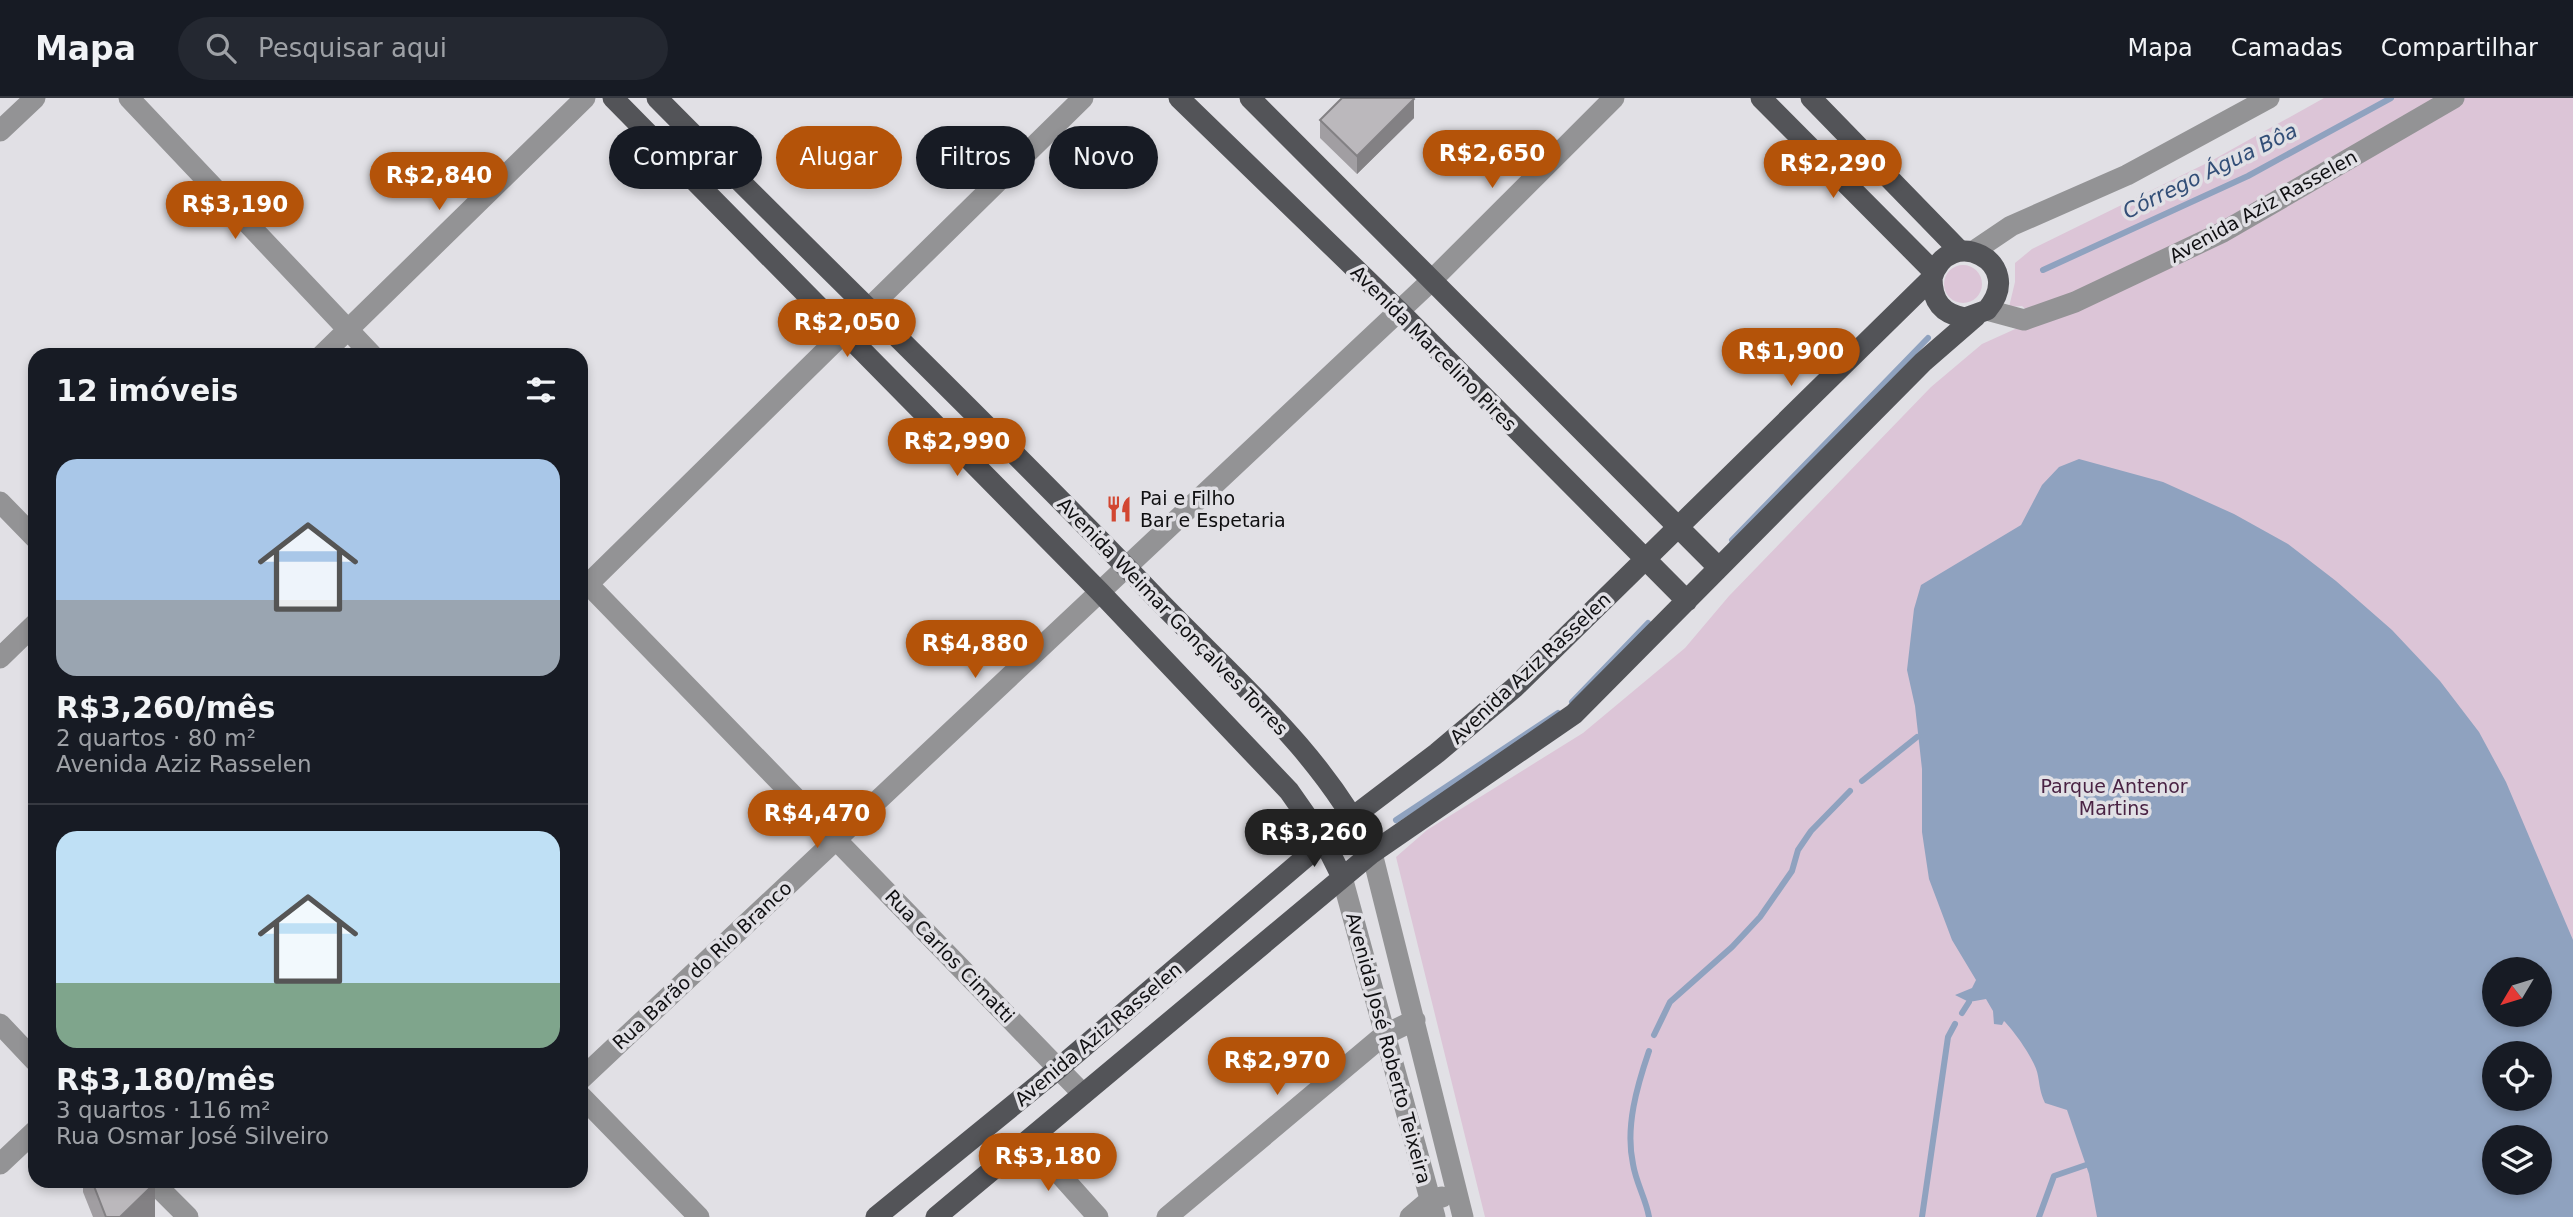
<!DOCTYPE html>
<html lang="pt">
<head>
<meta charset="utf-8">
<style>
	body { margin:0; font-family:"DejaVu Sans",sans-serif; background:#242831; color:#f1f3f6; height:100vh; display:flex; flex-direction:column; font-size:26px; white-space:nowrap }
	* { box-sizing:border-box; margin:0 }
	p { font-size:23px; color:#9ea1a6 }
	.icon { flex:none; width:38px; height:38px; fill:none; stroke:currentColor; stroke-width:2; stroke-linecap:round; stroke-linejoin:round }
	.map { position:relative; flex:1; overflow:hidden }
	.sheet { position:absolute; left:28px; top:250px; width:560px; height:840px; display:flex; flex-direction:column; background:#171b24; border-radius:21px; box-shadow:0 4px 10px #0003 }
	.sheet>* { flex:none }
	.banner { position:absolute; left:609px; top:28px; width:665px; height:63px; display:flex; gap:14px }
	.needle { width:46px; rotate:232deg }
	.controls { position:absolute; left:2482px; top:859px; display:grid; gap:14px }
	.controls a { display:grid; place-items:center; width:70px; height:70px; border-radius:50%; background:#171b24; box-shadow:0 4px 10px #0003; font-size:35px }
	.price { position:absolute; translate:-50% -60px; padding:0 16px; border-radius:24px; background:#b45309; color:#fff; font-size:23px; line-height:46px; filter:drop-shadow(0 2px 4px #0008) }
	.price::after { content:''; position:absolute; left:50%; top:42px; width:21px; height:16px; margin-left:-10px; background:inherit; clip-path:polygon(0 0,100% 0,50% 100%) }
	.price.on { background:#222; color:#fff }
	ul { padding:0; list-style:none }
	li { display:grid; align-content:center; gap:14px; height:371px; padding:0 28px }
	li+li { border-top:2px solid #363941 }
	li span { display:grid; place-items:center; height:217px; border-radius:21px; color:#555 }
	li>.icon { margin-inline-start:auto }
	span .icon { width:126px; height:126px; fill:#fffc; stroke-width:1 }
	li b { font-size:30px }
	h2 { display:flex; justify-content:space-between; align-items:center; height:84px; padding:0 28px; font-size:30px }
	.tag { padding:0 24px; border-radius:32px; background:#171b24; box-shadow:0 4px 10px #0003; font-size:24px; line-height:63px }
	.tag.on { background:#b45309; color:#fff }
	header { display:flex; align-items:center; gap:42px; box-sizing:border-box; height:98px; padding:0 35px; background:#171b24; border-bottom:2px solid #363941 }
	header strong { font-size:33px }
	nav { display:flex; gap:38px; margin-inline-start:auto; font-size:24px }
	.search { width:490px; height:63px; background:#242831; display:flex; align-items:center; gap:18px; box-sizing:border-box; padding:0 24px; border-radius:38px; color:#9ea1a6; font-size:26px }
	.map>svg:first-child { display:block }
	.green { fill:#dcc5d7; fill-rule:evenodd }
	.water { fill:#8fa2bf; fill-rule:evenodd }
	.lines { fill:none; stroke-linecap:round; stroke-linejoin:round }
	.stream { stroke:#8fa2bf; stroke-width:6 }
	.minor { stroke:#939395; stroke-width:21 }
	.major { stroke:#535458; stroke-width:21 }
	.wall { fill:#a19ea2 }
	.shaded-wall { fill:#838184 }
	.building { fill:#bbb8bc; stroke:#838184; stroke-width:2 }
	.labels { text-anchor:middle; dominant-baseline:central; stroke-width:7; stroke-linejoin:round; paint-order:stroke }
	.street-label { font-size:19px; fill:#0f0f11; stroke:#e1e0e5 }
	.poi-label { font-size:19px; fill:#0f0f11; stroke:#e1e0e5; text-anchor:start }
	.park-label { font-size:19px; fill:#4a2344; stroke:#e1e0e5 }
	.water-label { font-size:21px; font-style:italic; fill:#324e77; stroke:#e1e0e5 }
</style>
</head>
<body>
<header>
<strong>Mapa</strong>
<div class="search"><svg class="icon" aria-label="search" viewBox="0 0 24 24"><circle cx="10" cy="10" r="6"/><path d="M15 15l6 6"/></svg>Pesquisar aqui</div>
<nav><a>Mapa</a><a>Camadas</a><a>Compartilhar</a></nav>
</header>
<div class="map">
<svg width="2573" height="1119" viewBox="0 0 2573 1119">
	<rect width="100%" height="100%" fill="#e1e0e5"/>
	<path class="green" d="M2324,0H2573V1119H1485L1396,759L1427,732L1583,635L1685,550L1729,498L1931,289L1982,246L2024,227L2030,215L2022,208L2009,209L2015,184V165L2032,151L2211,63ZM2494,872H2539V917H2494ZM2494,956H2539V1001H2494ZM2494,1040H2539V1085H2494Z
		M1944 186a19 19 0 1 1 38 0a19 19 0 1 1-38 0Z"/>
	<path class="water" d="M2079,361L2163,384L2234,416L2288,446L2336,483L2392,532L2440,583L2479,634L2506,684L2573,842V1119H2097L2089,1076L2067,1012L2045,1005C2040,994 2040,989 2038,978C2036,963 2014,933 2004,923L2002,927L1994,926L1993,913L1986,901L1969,904L1955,897L1972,890L1976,882L1952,842L1929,781L1922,734V671L1915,608L1907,572L1914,511L1921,487L2021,427L2042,387L2059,369ZM2494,872H2539V917H2494ZM2494,956H2539V1001H2494ZM2494,1040H2539V1085H2494Z"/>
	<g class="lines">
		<path class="stream" d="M2043,172L2248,78L2391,0
			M1732,442L1928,240
			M1572,604L1648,525
			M1862,683L1917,639
			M1396,722L1558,615
			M1962,915L1969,904
			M1654,937L1670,904L1732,849L1760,819L1792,773L1798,752L1811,733L1850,693
			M1649,1119C1646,1101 1636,1085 1633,1066C1625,1029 1637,988 1649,953
			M1922,1119L1948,939L1955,926
			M2039,1119L2054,1078L2086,1067"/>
		<path class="minor" d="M129,0L372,257
			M0,33L35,0
			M1974,153L2011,128L2127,77L2269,0
			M1987,212L2024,222L2075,204L2223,134L2454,0
			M322,257L585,0
			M0,404L35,440
			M581,479L1083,996
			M581,493L1083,0
			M0,560L35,526
			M1372,755L1463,1119
			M1342,779L1435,1119
			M0,926L35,963
			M581,981L1430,184L1614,0
			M581,998L699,1119
			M1029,1042L1098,1119
			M0,1066L35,1033
			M152,1083L188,1119
			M1167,1119L1384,937L1415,922
			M1410,1119L1430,1102L1442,1099"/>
		<path class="major" d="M613,0L1100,494L1289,693L1324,743L1342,779
			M657,0C823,168 994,331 1158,502C1234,581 1323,655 1372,755
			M1179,0L1399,213L1687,503
			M1250,0L1718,469
			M1761,0L1934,174
			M1811,0L1960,153
			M876,1119L1059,970L1354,718L1437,655L1514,590L1932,180C1948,125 2028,164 1987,212L1965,220C1942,216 1932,203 1932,180
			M936,1119L1372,755L1574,616L1923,264L1976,218"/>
	</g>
	<path class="wall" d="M1414,20L1357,76L1320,40V22Z
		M83,1083H154L155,1119H93L83,1094Z"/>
	<path class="shaded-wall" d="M1414,1V20L1357,76V58Z
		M155,1085V1119H120Z"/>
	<path class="building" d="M1342,0H1413L1414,1L1357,58L1320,22Z
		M92,1083H154L155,1085L120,1119H106Z"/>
	<defs>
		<g id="restaurant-bare" transform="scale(2.1)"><path d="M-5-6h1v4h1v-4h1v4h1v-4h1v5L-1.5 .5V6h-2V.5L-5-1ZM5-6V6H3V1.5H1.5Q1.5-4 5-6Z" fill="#d24631" stroke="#e1e0e5" stroke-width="2.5" paint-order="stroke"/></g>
	</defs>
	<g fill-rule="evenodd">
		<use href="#restaurant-bare" x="1119" y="411"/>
	</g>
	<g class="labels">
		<g class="street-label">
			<text transform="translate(2263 108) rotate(-29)">Avenida Aziz Rasselen</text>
			<text transform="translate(1434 250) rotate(45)">Avenida Marcelino Pires</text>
			<text transform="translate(1173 518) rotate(46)">Avenida Weimar Gonçalves Torres</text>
			<text transform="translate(1530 570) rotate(-43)">Avenida Aziz Rasselen</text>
			<text transform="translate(950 858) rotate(46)">Rua Carlos Cimatti</text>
			<text transform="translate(702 867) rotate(-43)">Rua Barão do Rio Branco</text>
			<text transform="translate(1098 936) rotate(-40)">Avenida Aziz Rasselen</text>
			<text transform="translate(1389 950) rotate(75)">Avenida José Roberto Teixeira</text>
		</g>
		<g class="poi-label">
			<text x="1140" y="400">Pai e Filho<tspan x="1140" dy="22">Bar e Espetaria</tspan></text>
		</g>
		<g class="park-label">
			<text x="2114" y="688">Parque Antenor<tspan x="2114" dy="22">Martins</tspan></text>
		</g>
		<g class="water-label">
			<text transform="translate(2210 73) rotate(-26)">Córrego Água Bôa</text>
		</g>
	</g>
</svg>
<div class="controls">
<a><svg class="needle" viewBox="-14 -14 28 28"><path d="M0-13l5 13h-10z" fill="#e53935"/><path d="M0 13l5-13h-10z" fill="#9ea1a6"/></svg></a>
<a><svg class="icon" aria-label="locate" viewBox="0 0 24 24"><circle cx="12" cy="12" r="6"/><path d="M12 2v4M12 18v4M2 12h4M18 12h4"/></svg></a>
<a><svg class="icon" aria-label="layers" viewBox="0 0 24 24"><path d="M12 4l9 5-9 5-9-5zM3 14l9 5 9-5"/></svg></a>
</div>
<b class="price" style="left:1492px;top:92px">R$2,650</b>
<b class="price" style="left:1833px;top:102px">R$2,290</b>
<b class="price" style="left:439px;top:114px">R$2,840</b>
<b class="price" style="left:235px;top:143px">R$3,190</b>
<b class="price" style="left:847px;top:261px">R$2,050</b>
<b class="price" style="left:1791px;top:290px">R$1,900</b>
<b class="price" style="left:957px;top:380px">R$2,990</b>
<b class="price" style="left:975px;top:582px">R$4,880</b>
<b class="price" style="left:817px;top:752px">R$4,470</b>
<b class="price on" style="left:1314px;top:771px">R$3,260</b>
<b class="price" style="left:1277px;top:999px">R$2,970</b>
<b class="price" style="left:1048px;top:1095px">R$3,180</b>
<div class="banner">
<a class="tag">Comprar</a>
<a class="tag on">Alugar</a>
<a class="tag">Filtros</a>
<a class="tag">Novo</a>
</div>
<section class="sheet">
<h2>12 imóveis<svg class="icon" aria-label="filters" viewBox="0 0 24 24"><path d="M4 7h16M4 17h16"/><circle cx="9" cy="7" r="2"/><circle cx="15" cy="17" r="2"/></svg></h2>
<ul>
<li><span style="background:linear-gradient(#a9c7e8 65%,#9aa5b1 0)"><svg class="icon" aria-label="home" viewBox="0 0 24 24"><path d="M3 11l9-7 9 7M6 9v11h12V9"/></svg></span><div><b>R$3,260/mês</b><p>2 quartos · 80 m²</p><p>Avenida Aziz Rasselen</p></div></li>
<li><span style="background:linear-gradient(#bfe0f5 70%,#7fa58c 0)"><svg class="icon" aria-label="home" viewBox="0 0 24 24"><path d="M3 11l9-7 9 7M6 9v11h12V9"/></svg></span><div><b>R$3,180/mês</b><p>3 quartos · 116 m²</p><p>Rua Osmar José Silveiro</p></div></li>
</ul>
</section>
</div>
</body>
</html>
